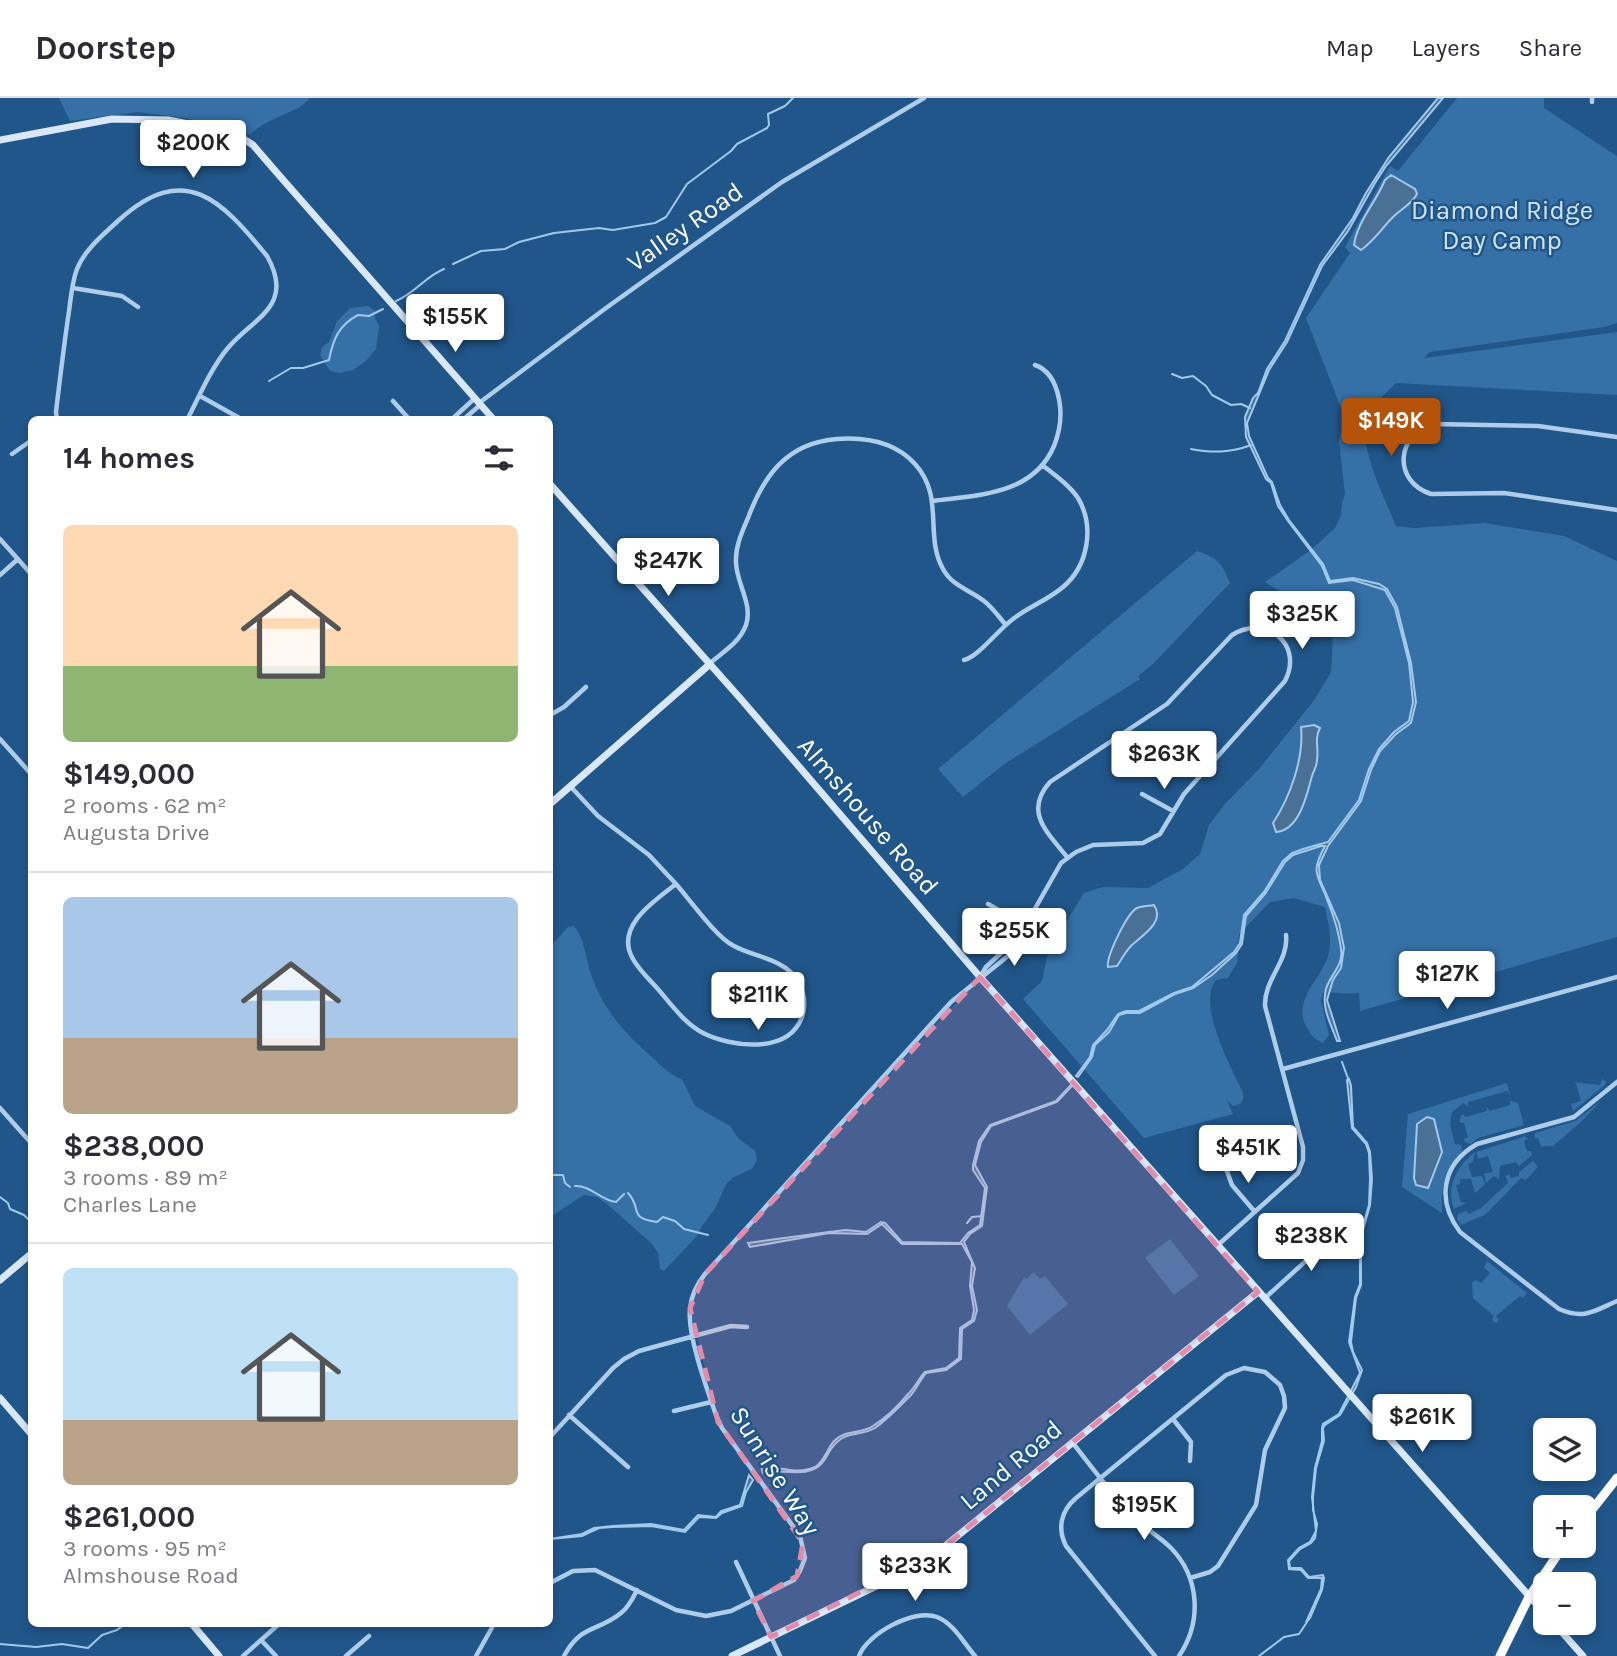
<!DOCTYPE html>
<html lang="en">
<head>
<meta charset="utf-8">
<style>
	body { margin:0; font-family:Karla,sans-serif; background:#f7f7f7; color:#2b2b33; height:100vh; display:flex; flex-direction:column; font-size:26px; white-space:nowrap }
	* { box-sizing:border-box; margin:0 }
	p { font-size:23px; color:#7c7c81 }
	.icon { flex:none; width:38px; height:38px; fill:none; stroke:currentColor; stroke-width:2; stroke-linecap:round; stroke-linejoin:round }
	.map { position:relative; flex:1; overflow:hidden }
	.sheet { position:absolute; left:28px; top:318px; width:525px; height:1211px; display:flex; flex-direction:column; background:#fff; border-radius:10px; box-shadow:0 4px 10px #0003 }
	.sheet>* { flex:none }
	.buttons { position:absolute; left:1533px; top:1320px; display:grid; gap:14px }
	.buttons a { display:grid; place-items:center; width:63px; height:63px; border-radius:10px; background:#fff; box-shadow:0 4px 10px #0003; font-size:35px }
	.price { position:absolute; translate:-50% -60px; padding:0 16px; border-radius:7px; background:#fff; color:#222; font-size:23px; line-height:46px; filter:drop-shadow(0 2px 4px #0008) }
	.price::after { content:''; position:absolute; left:50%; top:42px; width:21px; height:16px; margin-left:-10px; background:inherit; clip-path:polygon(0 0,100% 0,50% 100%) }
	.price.current { background:#b45309; color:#fff }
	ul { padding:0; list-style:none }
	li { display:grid; align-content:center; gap:14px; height:371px; padding:0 35px }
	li+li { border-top:2px solid #e1e1e2 }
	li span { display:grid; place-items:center; height:217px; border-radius:10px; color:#555 }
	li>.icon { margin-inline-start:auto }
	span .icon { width:126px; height:126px; fill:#fffc; stroke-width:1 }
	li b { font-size:30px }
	h2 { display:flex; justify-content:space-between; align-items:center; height:84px; padding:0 35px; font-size:30px }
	header { display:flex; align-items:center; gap:42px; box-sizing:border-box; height:98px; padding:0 35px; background:#fff; border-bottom:2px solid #e1e1e2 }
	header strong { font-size:33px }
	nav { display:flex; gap:38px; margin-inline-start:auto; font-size:24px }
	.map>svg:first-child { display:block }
	.green { fill:#3570a7; fill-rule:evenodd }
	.water { fill:#4b7095; stroke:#a1c9ec; stroke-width:2 }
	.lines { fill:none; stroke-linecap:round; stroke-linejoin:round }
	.stream { stroke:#a1c9ec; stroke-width:2 }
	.street { stroke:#adcdeb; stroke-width:4.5 }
	.secondary { stroke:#d9e8f8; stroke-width:7 }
	.highway { stroke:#fff; stroke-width:9 }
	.marked { fill:#e08cad; fill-opacity:0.2; stroke:#e08cad; stroke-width:5; stroke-dasharray:14 9; stroke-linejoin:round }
	.labels { text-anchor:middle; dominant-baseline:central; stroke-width:5; stroke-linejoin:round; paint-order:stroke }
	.park-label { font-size:26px; fill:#d2e6f8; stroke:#21568a }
	.street-label { font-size:26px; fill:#fff; stroke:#21568a }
</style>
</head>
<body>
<header>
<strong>Doorstep</strong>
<nav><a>Map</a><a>Layers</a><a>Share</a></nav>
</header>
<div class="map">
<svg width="1617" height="1558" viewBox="0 0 1617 1558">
	<rect width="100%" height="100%" fill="#21568a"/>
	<path class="green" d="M59,0H310C296,17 268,18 250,37L185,20L138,14L70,23Z
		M1457,0H1544V10L1617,58V225L1604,229L1430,254L1424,260L1617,234V297L1396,285C1385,296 1370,309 1366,324C1359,350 1386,403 1396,428L1415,430L1485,425L1564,438L1617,463V839L1360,913L1359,895C1346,897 1335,893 1323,895L1321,902L1329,937L1323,945C1315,942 1311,937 1307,930C1291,904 1321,881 1328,858C1333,842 1328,825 1325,809L1294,800L1270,804L1239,836L1237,865L1228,880L1216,882C1196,907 1232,970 1243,995V1002L1240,1006L1233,1008L1227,1002L1233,1016L1144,1040L1023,901L1042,883L1048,854L1084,795L1103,789L1148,790L1183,771L1200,756L1209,727L1224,707L1259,671L1315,601L1331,574L1333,537L1330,525L1265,484L1312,451L1335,430L1341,417L1342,405L1345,396L1339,343L1345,320L1306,220L1350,155L1345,149L1390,68L1398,73Z
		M368,208L375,213V220L379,228L376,251L366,263L353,272L340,275L330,273L320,257L322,249L329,244L337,223L350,210Z
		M1197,453C1219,461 1221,464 1230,485L1154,565L1138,578L1140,581L1003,667L963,699L938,671Z
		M574,828C585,842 585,857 590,873C601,909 625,936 652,959C661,968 670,977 682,981L695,1008L730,1028L739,1041L755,1053L757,1062L752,1071L734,1079L726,1086L716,1109L702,1128L697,1138L664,1173L660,1171L658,1155L652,1146L607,1106L597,1099L584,1097L550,1119V849L568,829Z
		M1602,981L1606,983L1605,987L1573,1013L1571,1006L1581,1003L1576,985L1573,984L1600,987Z
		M1507,985L1510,997L1507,993L1468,1004V1009L1464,1005L1452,1014L1450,1027L1455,1046L1461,1047L1462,1053C1444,1071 1441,1090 1442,1115L1402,1089L1408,1016ZM1417,1026L1428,1090L1416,1087L1414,1080Z
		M1510,1003L1518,1005L1524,1027L1478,1040L1471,1046L1465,1044L1464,1041L1468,1039L1464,1025L1459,1024L1462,1016L1466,1019L1487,1013V1009L1490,1013L1510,1007Z
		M1601,1003L1581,1024L1553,1048H1541L1538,1040H1534L1535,1035L1575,1023Z
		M1523,1037L1528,1041L1524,1043L1527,1053H1531L1532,1057L1519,1068L1516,1064L1500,1068L1499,1081L1494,1078L1486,1085L1484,1076L1493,1074L1488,1058L1478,1061L1476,1054L1523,1039Z
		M1475,1054L1473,1064L1468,1066L1472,1079L1482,1078L1485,1086L1475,1095L1471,1081H1460V1086L1456,1087L1461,1104L1466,1105L1454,1111C1445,1089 1458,1067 1475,1054Z
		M1533,1063L1538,1069L1526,1082L1521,1080L1485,1117L1461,1127L1457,1121L1458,1116L1466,1113L1469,1116L1481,1110L1508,1085L1506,1078L1509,1076L1511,1080L1519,1078V1074Z
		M1170,1141L1199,1178L1174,1197L1145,1160Z
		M1487,1163L1527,1195L1523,1200L1520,1198L1496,1218L1499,1222L1496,1225L1492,1222L1494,1218L1473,1200L1472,1184L1476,1182L1481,1185L1490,1175L1484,1170Z
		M1034,1174L1040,1181L1045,1178L1068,1206L1030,1237L1007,1208L1024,1179L1027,1181Z"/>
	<path class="water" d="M1438,0H1443L1386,68L1375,85L1348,133L1322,168L1287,244L1269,272L1247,325L1249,338L1268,380L1272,384L1280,407L1289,422L1323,466L1330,483L1353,480L1379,486L1387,491L1397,509L1411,565L1416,604L1411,625L1396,636L1380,653L1371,672L1361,703L1328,748L1319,767L1320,782L1339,825L1344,850L1341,870L1333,882L1327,902L1340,943H1337C1331,926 1321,910 1326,891C1330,877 1344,867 1341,851C1339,835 1334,819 1328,804C1319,777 1309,777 1325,748H1321L1293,757L1285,764L1265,796L1246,818L1242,846L1236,855L1212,877L1193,890L1175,896L1140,915H1126L1119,917L1109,934L1095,947L1092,959L1078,979L1076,978L1090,959L1093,947L1107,932L1118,916L1126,913H1139L1174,895L1192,889L1234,854L1240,845L1244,817L1264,794L1283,763L1292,755L1303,751L1328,744L1359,702L1369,671L1379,651L1394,634L1409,623L1413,604L1409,565L1395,510L1385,492L1353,482L1329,485L1322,468L1288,423L1278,408L1271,385L1266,381L1246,339L1245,319L1253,300L1258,295L1267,271L1285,243L1320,167L1353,120L1366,95L1389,59Z
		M1391,77L1415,91L1417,96C1412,106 1401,111 1393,119C1382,130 1374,143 1361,152L1354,147C1357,124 1376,104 1385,82Z
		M1314,627L1320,630C1314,641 1319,650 1317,662C1317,668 1314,672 1312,678C1307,696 1300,732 1276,734L1273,725C1290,699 1304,661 1301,629Z
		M1154,807C1166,824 1141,838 1131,848C1125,854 1122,861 1117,868L1108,869C1106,859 1127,815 1137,810C1142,808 1149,808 1154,807Z
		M1349,981L1351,988L1353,1029L1367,1045L1370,1054L1372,1081L1370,1107L1361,1139V1187L1356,1200L1351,1244L1353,1254L1362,1272L1356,1289L1340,1317L1325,1327L1323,1330L1324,1343L1316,1370L1313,1399V1412L1317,1426L1315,1440L1311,1445L1300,1451L1289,1463L1290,1470H1301L1309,1479L1323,1477L1324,1480L1322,1492L1310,1520L1307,1522L1321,1491L1322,1480H1308L1301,1472L1289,1471L1288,1462L1299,1450L1310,1444L1316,1433L1312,1399L1315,1370L1322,1343V1330L1323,1326L1339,1316L1360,1275L1349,1244L1355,1199L1360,1186V1138L1369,1107L1370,1081L1369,1055L1366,1046L1352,1030L1347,982Z
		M1071,987L1072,988L1057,1004L991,1028L981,1044L975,1067L987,1089L982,1128L970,1136L964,1144L975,1170L972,1188L977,1212L974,1223L962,1231L961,1261L946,1272L926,1275C920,1282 917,1290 911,1297C900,1308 888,1321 875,1330C861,1338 848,1333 836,1345C828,1352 826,1365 816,1370C799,1379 780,1370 763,1375L761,1369C779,1367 796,1378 815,1369C824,1364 827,1351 834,1343C848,1330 859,1337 873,1328C886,1320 899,1307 909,1295C916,1288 919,1280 925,1274L946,1270L959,1260L960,1230L972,1222L974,1212L970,1188L972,1164L962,1146H902L882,1126L867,1136L829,1135L750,1149L748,1145L829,1134L846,1132L866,1134L881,1124L885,1125L902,1144L960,1145L968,1135L980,1127L985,1090L973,1072V1067L979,1043L990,1027L1056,1003Z
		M1427,1019L1434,1021L1442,1054L1428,1090L1416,1087L1414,1080L1417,1026Z
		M749,1377L753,1382L746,1394L742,1408L722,1415L716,1420L699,1419L685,1434L651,1428L613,1429L599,1430L582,1438L550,1441L582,1436L594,1430L613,1428L651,1426L684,1432L698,1417L716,1419L721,1413L740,1407Z"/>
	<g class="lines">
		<path class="stream" d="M453,166L481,153L505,151L519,144L554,135L599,130L613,132L655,125L666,119L687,86L731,53L737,46L767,30L769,27L768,16L785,8L793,0
			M396,203C415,195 426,178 444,171
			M1172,276L1182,280L1193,278L1206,288L1212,297L1231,307L1241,306L1250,310
			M269,283L291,270H303L329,262C333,241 339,227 358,217L369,218L383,211
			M1191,351C1212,355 1230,355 1251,347
			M1342,964L1349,983
			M550,1074L552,1077H563L565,1085L570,1089
			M575,1088C590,1087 602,1103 616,1104L624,1096
			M628,1095C643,1111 627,1120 657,1124L663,1119L675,1123L684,1131L708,1137
			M0,1099L8,1105L10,1111L24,1117L32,1125
			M967,1125L972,1119L983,1118
			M0,1546L36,1549L62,1546L88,1550L102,1537L117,1532L125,1526
			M1259,1558L1284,1539L1299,1536L1309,1521"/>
		<path class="street" d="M1592,4V0
			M73,190L122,198L138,209
			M200,298L243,322
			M393,303L410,322
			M479,305L606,210L782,84L924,0
			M57,322L56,314C60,280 64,247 69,213C71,199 72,184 77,171C85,151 103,137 119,122C185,62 222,103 267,158C296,209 252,220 227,251C210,272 199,299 187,322
			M451,322L474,301
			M463,322L480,307
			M1617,339L1538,328L1434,326C1395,336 1393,384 1431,396L1504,395L1617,412
			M12,356L32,342
			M933,403C978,397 1033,397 1054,348C1060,333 1062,316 1059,301C1056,286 1050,272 1035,267
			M0,441L32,477
			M0,477L18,461
			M964,562C978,559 999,531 1013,521C1028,509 1048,502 1063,489C1088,468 1095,429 1078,400C1069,387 1055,377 1042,367
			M710,565C723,554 740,544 746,527C753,506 737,487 736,465C735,449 742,434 748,420C764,377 787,345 837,341C865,339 895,344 915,366C945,399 924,437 943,471C952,488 970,492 984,503C992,509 999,519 1005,526
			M550,617L564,609L586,589
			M0,641L32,677
			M571,689L598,718L649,757L676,786
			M1142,696L1173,713
			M676,786C690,802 716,839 734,848C754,859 785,861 798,883C804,894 806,907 802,919C788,957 731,949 703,935C684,925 671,906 657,890C649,881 639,872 633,861C614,829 654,803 676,786Z
			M988,806L1025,827
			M980,879L986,869L1017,840
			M32,885V896
			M1283,971L1617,879
			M1617,984L1574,1019L1477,1046C1442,1066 1436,1102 1460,1134L1559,1211C1584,1222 1594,1213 1617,1203
			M0,1010L32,1046
			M1225,1068L1232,1087L1255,1114
			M1218,1147L1298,1075L1303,1062V1049L1265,908C1264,881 1289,863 1286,837
			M1265,1200L1341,1131
			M674,1313L711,1304
			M569,1317L628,1369
			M1173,1321L1191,1344L1190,1363
			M550,1339L613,1270L624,1261L639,1253L731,1228L747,1229
			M1072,1344C1091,1368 1109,1393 1130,1415C1142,1429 1158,1437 1171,1450C1200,1480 1202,1524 1179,1558
			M736,1464L780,1558
			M550,1485L573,1473L595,1472L676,1512L706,1518L731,1513L794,1482L800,1473L805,1460L800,1438L722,1330L716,1317C707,1291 687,1237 690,1211C691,1198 697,1186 705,1176L951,904L1008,858L1061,765L1076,754L1093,747L1143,745L1160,736L1184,696L1285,583C1304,546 1266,516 1232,537L1167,606L1050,684C1023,714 1048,735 1067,759
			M261,1542L276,1558
			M243,1558L279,1526
			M346,1558L369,1538
			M476,1558L494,1526
			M564,1558C581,1526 598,1534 621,1515C629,1509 633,1500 637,1492
			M859,1558C867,1536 914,1510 937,1519C953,1525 964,1545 975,1558
			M1155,1558L1066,1448C1057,1430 1061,1413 1076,1400L1226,1277L1244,1270L1265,1274L1280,1287L1284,1298L1285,1310L1265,1352L1256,1407L1218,1468L1210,1474L1190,1480"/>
		<path class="secondary" d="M0,42L112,21L168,22L220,32L239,38L253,47L278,76L494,322
			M550,386L740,600L980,879L1545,1516
			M550,706L710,566
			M0,1182L32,1155
			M0,1300L32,1337
			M1553,1524L1583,1558
			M192,1526L219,1558
			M732,1558L895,1479L934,1457L1258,1194"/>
		<path class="highway" d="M1584,1422L1617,1380
			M1500,1558L1529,1499L1564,1447"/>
	</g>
	<path class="marked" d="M980,879L1258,1194L934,1457L771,1539L753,1503L797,1478L803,1445L718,1324L690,1210L705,1176Z"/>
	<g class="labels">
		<g class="park-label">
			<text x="1502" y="112">Diamond Ridge<tspan x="1502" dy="30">Day Camp</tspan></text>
		</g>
		<g class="street-label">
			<text transform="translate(685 129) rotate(-35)">Valley Road</text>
			<text transform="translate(868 718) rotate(49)">Almshouse Road</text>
			<text transform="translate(1011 1367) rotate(-40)">Land Road</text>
			<text transform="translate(775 1373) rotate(58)">Sunrise Way</text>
		</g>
	</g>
</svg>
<div class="buttons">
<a><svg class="icon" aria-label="layers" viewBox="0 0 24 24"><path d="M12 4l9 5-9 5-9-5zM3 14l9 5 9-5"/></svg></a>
<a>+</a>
<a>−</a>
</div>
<b class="price" style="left:193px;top:82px">$200K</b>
<b class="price" style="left:455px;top:256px">$155K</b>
<b class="price current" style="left:1391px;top:360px">$149K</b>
<b class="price" style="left:668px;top:500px">$247K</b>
<b class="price" style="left:1302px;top:553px">$325K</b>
<b class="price" style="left:1164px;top:693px">$263K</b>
<b class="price" style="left:1014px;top:870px">$255K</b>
<b class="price" style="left:1447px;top:913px">$127K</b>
<b class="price" style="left:758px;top:934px">$211K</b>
<b class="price" style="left:1248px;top:1087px">$451K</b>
<b class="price" style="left:1311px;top:1175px">$238K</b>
<b class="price" style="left:1422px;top:1356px">$261K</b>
<b class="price" style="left:1144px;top:1444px">$195K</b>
<b class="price" style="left:915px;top:1505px">$233K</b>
<section class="sheet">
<h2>14 homes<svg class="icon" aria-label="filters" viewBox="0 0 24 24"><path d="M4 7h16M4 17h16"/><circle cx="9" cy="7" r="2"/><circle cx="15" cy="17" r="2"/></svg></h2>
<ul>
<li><span style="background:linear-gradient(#ffd9b3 65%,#8fb573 0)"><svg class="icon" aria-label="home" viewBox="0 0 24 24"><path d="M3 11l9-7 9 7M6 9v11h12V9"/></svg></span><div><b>$149,000</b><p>2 rooms · 62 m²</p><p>Augusta Drive</p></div></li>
<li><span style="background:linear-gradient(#a9c7e8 65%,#b9a48a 0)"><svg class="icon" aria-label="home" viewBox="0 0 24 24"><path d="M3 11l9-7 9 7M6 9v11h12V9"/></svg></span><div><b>$238,000</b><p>3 rooms · 89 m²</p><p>Charles Lane</p></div></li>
<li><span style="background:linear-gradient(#bfe0f5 70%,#b9a48a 0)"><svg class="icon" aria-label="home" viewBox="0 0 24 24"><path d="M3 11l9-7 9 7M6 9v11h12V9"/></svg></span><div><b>$261,000</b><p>3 rooms · 95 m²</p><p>Almshouse Road</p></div></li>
</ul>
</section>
</div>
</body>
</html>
